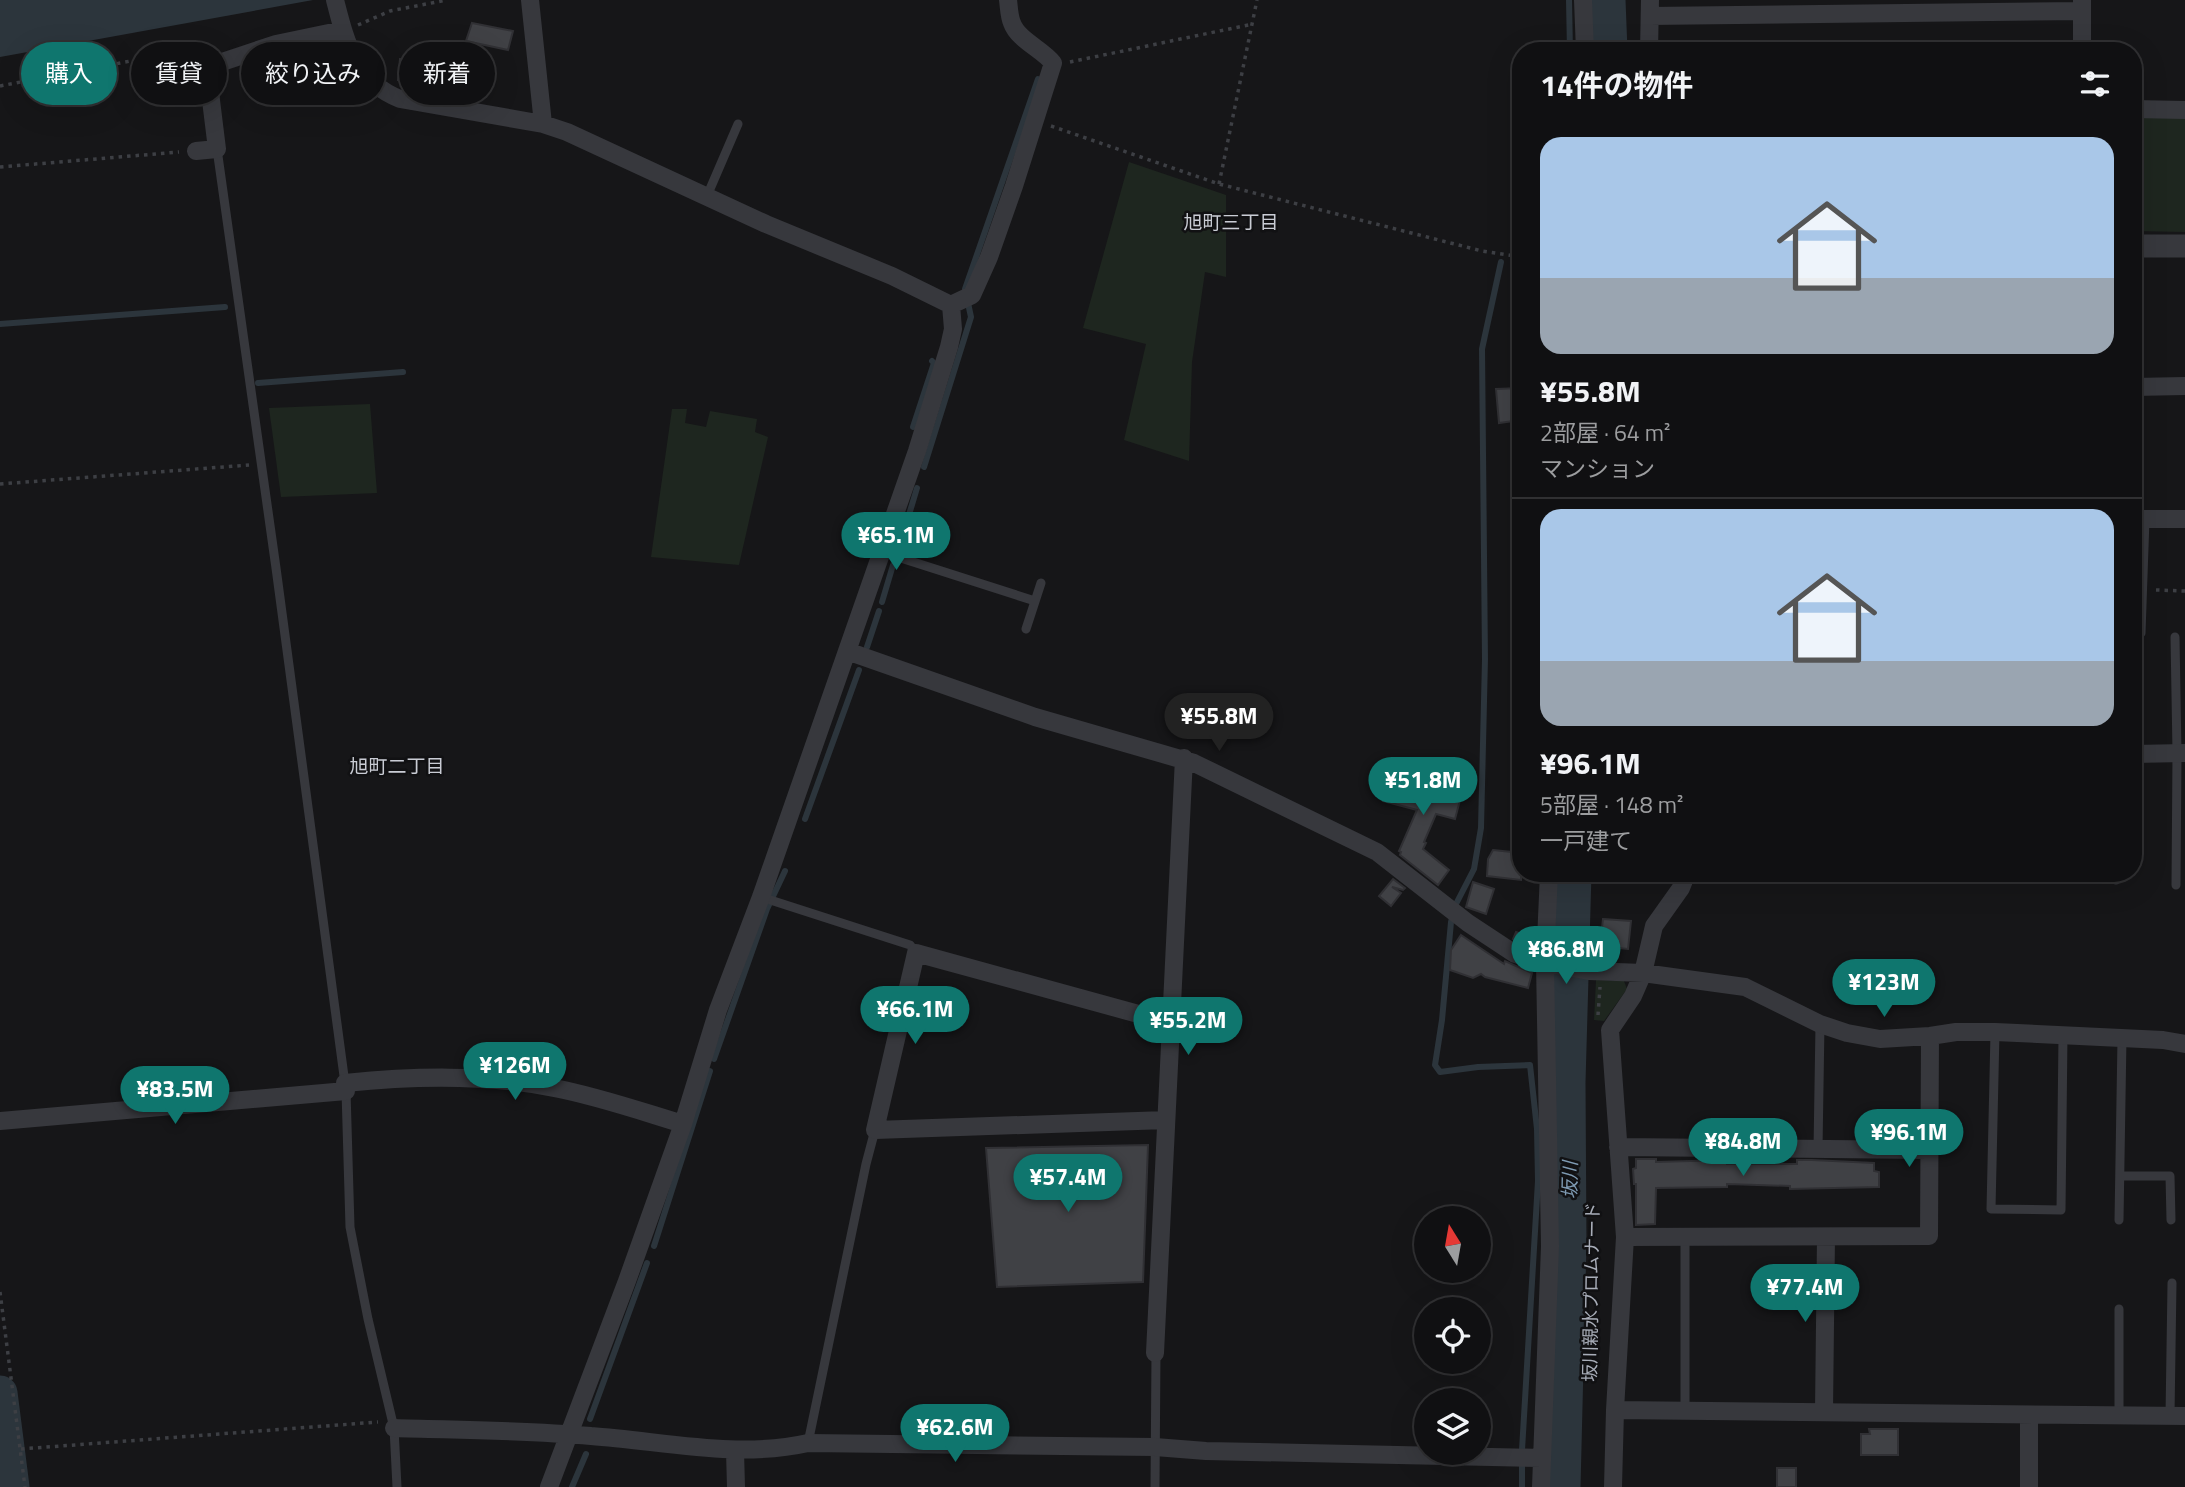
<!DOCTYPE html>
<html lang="ja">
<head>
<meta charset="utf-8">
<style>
	body { margin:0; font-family:"Titillium Web","Noto Sans JP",sans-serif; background:#19191b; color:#f1f3f6; height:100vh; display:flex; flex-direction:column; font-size:26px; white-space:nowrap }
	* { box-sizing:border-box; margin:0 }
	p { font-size:23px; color:#9c9d9f }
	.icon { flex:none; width:38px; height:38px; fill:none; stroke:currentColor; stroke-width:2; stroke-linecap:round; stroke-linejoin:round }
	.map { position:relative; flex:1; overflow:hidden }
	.drawer { position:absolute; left:1512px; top:42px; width:630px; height:840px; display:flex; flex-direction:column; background:#101012; border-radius:28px; box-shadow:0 7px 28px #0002,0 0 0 2px #303032 }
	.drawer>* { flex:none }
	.banner { position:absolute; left:21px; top:42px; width:665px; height:63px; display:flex; gap:14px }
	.needle { width:46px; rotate:349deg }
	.controls { position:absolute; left:1414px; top:1206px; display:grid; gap:14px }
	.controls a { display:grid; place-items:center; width:77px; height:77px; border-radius:50%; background:#101012; box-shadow:0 7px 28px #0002,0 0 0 2px #303032; font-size:35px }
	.price { position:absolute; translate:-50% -60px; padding:0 16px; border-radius:24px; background:#0f766e; color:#fff; font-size:23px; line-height:46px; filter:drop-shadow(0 2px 4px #0008) }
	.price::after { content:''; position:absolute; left:50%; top:42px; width:21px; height:16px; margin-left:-10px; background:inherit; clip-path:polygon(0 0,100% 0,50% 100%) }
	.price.selected { background:#222; color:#fff }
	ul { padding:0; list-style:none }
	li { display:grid; align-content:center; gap:14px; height:371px; padding:0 28px }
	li+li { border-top:2px solid #303032 }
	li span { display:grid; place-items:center; height:217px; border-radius:21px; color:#555 }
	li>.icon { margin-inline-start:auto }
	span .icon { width:126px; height:126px; fill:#fffc; stroke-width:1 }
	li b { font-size:30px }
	h2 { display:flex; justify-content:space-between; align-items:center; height:84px; padding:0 28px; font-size:30px }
	.tag { padding:0 24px; border-radius:32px; background:#101012; box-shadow:0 7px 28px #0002,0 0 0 2px #303032; font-size:24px; line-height:63px }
	.tag.selected { background:#0f766e; color:#fff }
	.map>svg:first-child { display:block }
	.green { fill:#1e261f }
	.water { fill:#2c353c }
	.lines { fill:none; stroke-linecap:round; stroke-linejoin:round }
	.stream { stroke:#2c353c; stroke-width:6 }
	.river { stroke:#2c353c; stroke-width:35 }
	.building { fill:#404145; stroke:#303034; stroke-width:2 }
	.path { stroke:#3d3f44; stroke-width:3.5; stroke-dasharray:3.5 5; stroke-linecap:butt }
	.service { stroke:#37383d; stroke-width:9 }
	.minor { stroke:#37383d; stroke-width:18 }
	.tertiary { stroke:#37383d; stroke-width:23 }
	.labels { text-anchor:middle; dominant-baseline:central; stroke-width:5; stroke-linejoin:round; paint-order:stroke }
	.street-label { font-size:18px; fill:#a8adb8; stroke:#111113 }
	.neighbourhood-label { font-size:19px; fill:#c9ccd4; stroke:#111113 }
	.water-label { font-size:19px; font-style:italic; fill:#7f9bb3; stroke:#111113 }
</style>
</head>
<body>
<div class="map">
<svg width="2185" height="1487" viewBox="0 0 2185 1487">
	<rect width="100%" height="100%" fill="#161618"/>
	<path class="green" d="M2133,115H2185V232L2133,231Z
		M1129,162L1226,195V277L1205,272L1192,362L1189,461L1124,440L1146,344L1083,328Z
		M370,404L377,493L281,497L269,408Z
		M672,409H687L685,423L706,427L710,411L757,419L755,432L768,437L739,565L651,557Z
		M1596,980L1624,981L1627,989L1604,1021L1594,1020Z"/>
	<path class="water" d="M0,0H313L0,57Z"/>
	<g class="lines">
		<path class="stream" d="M1569,0L1570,51
			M1501,262L1482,349L1485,659L1481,828L1474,869L1456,904L1451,922L1442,1020L1435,1065L1440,1072L1478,1067L1530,1065L1537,1129L1538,1181L1522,1450V1487
			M0,324L225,307
			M258,383L403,372
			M913,427L934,363L932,361
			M924,467L971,317L965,289L1038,79
			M899,548L917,488
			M882,602L893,565
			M867,647L879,611
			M805,819L859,670
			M714,1059L767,909L785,871
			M654,1246L710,1071
			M590,1419L647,1263
			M572,1487L586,1454"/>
		<path class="river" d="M1608,0L1610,51
			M0,1393L12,1487
			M1563,1487L1569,1244L1568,1082L1574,873"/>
	</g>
	<path class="building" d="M472,23L513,31L508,50L466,41Z
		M438,43L463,48L460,68L454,66L452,71L427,68L430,48H437Z
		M400,59L418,61L416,82L398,80Z
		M1521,388V420L1499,423L1496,389Z
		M1391,771L1463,789L1455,819L1436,814L1424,842L1426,843L1423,849L1449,870L1438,885L1400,855L1401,852L1399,851L1417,810L1383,801Z
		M1493,850L1521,853V880L1487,876L1488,859Z
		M1393,879L1405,888L1403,890L1392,887L1401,893L1391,906L1379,896Z
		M1473,882L1494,889L1486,914L1466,907Z
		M1603,919L1631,921L1628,949L1619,948L1618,956L1599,954Z
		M1516,932L1534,938L1531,947L1513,939Z
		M1461,935L1504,964L1505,961L1532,973L1528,988L1485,977L1481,974L1473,978L1450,970L1451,950Z
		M1148,1145L1143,1282L997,1287L986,1148Z
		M1636,1159H1656V1162L1727,1160V1164H1797V1160H1812L1874,1163V1171L1879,1172V1187L1790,1189V1186L1727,1184V1187L1656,1188L1655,1224L1636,1225V1184H1634L1633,1169L1636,1168Z
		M1869,1429H1898V1455H1861V1434H1870Z
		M1777,1468H1796V1487H1777Z"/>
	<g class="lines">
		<path class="path" d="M358,25L390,11L447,0
			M1070,62L1253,24
			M0,86L204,47
			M1051,126L1219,184L1482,251L1521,257
			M0,167L179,152
			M1219,184L1257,0
			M0,484L249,465
			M2156,590L2185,591
			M1598,1015L1600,987
			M0,1292L25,1487
			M21,1449L378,1422"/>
		<path class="service" d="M217,149L276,568L346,1091L350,1227L368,1319L394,1428L397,1487
			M707,196L738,124
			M882,552L1035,601
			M1026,629L1041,583
			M2141,633L2145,519
			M2175,637L2177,753L2176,885
			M1948,873V878H2048V873
			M2116,873V880
			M761,897L910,945L916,953
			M1995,1032L1991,1209L2061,1210L2063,1035
			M1818,1149L1820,1024
			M2121,1176H2170L2171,1220
			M2119,1220L2122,1038
			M1685,1238V1409
			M2119,1416V1309
			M2170,1416L2172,1283
			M808,1443L866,1164L875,1130
			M1155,1487L1156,1353"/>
		<path class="minor" d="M335,0C346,43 355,81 400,99L543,124L567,132L766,224L892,276L951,305L953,329L949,347L917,451L761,897L718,1010L683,1124L627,1281L549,1487
			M530,0L543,124
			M1583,0L1585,51
			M1650,16L2082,11
			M1649,51L1650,0
			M2082,51V0
			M2133,109L2185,110
			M196,151L217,149L208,76L213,65L276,44L343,30
			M951,305L972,295L989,257L1014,186L1053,63C1042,49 1018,40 1012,23C1009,16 1009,7 1008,0
			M2133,387L2185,386
			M2133,519H2185
			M847,651L1035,717L1194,763L1377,852L1468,923L1515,954L1545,963L1589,971L1643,973L1745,987L1820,1024L1847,1033L1880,1039L1930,1036L1956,1032H1995L2163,1040L2185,1044
			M2133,754L2185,753
			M345,1083C414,1076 485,1074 554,1088C597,1096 640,1111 683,1124
			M1166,1120L875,1130L916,953L1171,1023
			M0,1121L346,1091
			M1618,1147L1928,1150
			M1625,1237L1929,1236L1930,1036
			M1155,1353L1184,758
			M1615,1410L2185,1416
			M1824,1411L1826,1237
			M394,1428C460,1430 526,1430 591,1436C663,1441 737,1459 808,1443L1155,1447L1206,1451L1542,1458
			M735,1451L736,1487
			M1541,1487L1550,1246L1545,963L1549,873
			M1613,1487L1615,1410L1625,1237L1610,1030L1633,996L1643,973L1654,926L1681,888L1687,873
			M2029,1487V1415"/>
		<path class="tertiary" d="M2133,246H2185"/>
	</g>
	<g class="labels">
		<g class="street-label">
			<text transform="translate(1591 1292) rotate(-89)">坂川親水プロムナード</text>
		</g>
		<g class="neighbourhood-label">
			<text x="1231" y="221">旭町三丁目</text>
			<text x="397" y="765">旭町二丁目</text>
		</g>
		<g class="water-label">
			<text transform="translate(1569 1180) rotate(-89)">坂川</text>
		</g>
	</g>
</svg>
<div class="controls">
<a><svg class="needle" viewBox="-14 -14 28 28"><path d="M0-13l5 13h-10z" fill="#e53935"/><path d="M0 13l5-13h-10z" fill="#9c9d9f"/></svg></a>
<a><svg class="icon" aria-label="locate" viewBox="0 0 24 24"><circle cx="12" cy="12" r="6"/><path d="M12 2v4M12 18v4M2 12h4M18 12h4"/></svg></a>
<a><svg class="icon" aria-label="layers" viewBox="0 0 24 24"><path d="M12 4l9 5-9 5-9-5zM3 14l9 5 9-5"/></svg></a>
</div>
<b class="price" style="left:896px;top:572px">¥65.1M</b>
<b class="price selected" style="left:1219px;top:753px">¥55.8M</b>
<b class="price" style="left:1423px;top:817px">¥51.8M</b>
<b class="price" style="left:1566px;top:986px">¥86.8M</b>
<b class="price" style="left:1884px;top:1019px">¥123M</b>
<b class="price" style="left:915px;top:1046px">¥66.1M</b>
<b class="price" style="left:1188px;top:1057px">¥55.2M</b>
<b class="price" style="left:515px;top:1102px">¥126M</b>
<b class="price" style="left:175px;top:1126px">¥83.5M</b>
<b class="price" style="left:1909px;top:1169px">¥96.1M</b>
<b class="price" style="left:1743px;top:1178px">¥84.8M</b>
<b class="price" style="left:1068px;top:1214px">¥57.4M</b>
<b class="price" style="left:1805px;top:1324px">¥77.4M</b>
<b class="price" style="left:955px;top:1464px">¥62.6M</b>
<div class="banner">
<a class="tag selected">購入</a>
<a class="tag">賃貸</a>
<a class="tag">絞り込み</a>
<a class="tag">新着</a>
</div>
<section class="drawer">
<h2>14件の物件<svg class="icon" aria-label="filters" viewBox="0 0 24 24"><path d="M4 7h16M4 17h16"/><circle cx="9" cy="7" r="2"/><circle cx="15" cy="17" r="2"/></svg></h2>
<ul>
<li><span style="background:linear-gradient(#a9c7e8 65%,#9aa5b1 0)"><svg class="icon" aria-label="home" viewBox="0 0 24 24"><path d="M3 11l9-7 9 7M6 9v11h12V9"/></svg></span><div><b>¥55.8M</b><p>2部屋 · 64 m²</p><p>マンション</p></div></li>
<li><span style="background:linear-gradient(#a9c7e8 70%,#9aa5b1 0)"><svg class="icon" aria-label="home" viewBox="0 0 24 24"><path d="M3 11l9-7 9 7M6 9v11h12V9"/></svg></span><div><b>¥96.1M</b><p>5部屋 · 148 m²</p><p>一戸建て</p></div></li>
</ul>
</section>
</div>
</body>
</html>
